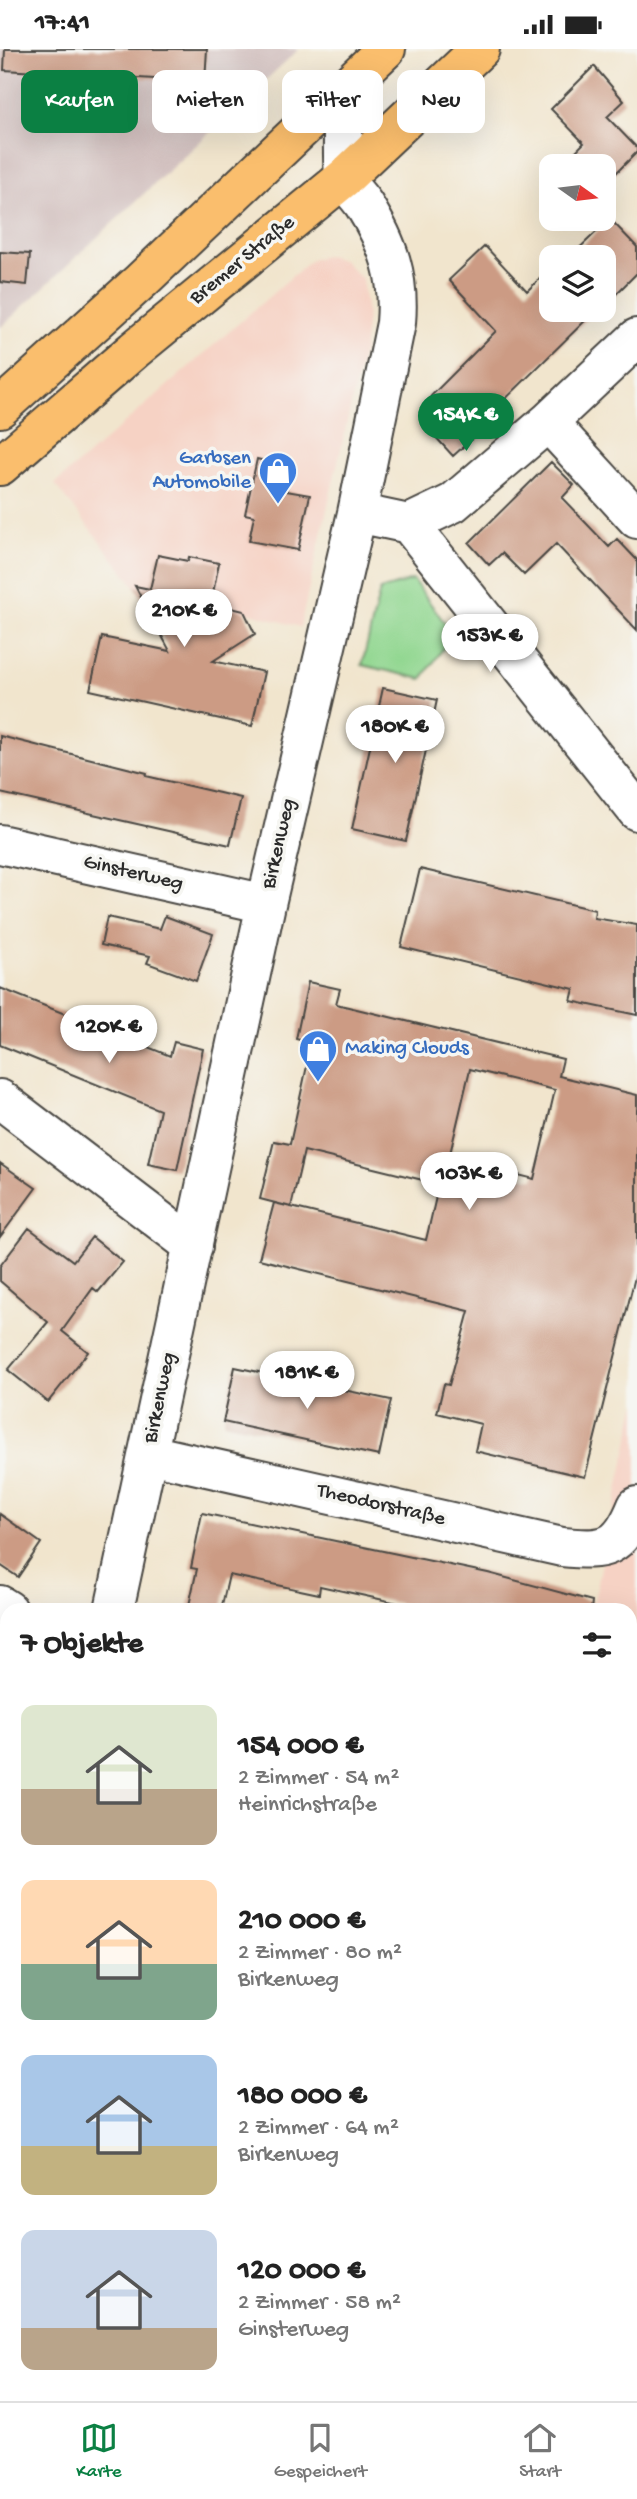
<!DOCTYPE html>
<html lang="de">
<head>
<meta charset="utf-8">
<style>
	body { margin:0; font-family:"Gochi Hand",sans-serif; background:#f2f2f2; color:#222; height:100vh; display:flex; flex-direction:column; font-size:26px; white-space:nowrap }
	* { box-sizing:border-box; margin:0 }
	p { font-size:23px; color:#767676 }
	.icon { flex:none; width:38px; height:38px; fill:none; stroke:currentColor; stroke-width:2; stroke-linecap:round; stroke-linejoin:round }
	.map { position:relative; flex:1; overflow:hidden }
	.details { position:absolute; left:0px; top:1554px; width:637px; height:798px; display:flex; flex-direction:column; background:#fff; border-radius:21px 21px 0 0; box-shadow:0 7px 28px #0002 }
	.details>* { flex:none }
	.hud { position:absolute; left:21px; top:21px; width:595px; height:63px; display:flex; gap:14px }
	.needle { width:46px; rotate:104deg }
	.tools { position:absolute; left:539px; top:105px; display:grid; gap:14px }
	.tools a { display:grid; place-items:center; width:77px; height:77px; border-radius:14px; background:#fff; box-shadow:0 7px 28px #0002; font-size:35px }
	.price { position:absolute; translate:-50% -60px; padding:0 16px; border-radius:24px; background:#fff; color:#222; font-size:23px; line-height:46px; filter:drop-shadow(0 2px 4px #0008) }
	.price::after { content:''; position:absolute; left:50%; top:42px; width:21px; height:16px; margin-left:-10px; background:inherit; clip-path:polygon(0 0,100% 0,50% 100%) }
	.price.on { background:#0b8043; color:#fff }
	ul { padding:0; list-style:none }
	li { display:flex; align-items:center; gap:21px; height:175px; padding:0 21px }
	li span { display:grid; place-items:center; flex:none; width:196px; height:140px; border-radius:14px; color:#555 }
	li>.icon { margin-inline-start:auto }
	span .icon { width:84px; height:84px; fill:#fffc; stroke-width:1 }
	li b { font-size:30px }
	h2 { display:flex; justify-content:space-between; align-items:center; height:84px; padding:0 21px; font-size:30px }
	.chip { padding:0 24px; border-radius:14px; background:#fff; box-shadow:0 7px 28px #0002; font-size:24px; line-height:63px }
	.chip.on { background:#0b8043; color:#fff }
	.status { display:flex; justify-content:space-between; align-items:center; height:49px; padding:0 35px; background:#fff; direction:ltr }
	.status svg { height:19px; fill:currentColor }
	.tabs { display:flex; justify-content:space-around; align-items:center; height:98px; border-top:2px solid #e0e0e0; background:#fff; font-size:19px; color:#767676 }
	.tabs a { display:grid; justify-items:center; gap:4px }
	.tabs .on { color:#0b8043 }
	.map>svg:first-child { display:block }
	.built { fill:#f6d2c4 }
	.industrial { fill:#d1bfbe }
	.green { fill:#92d791; stroke:#5e815e; stroke-width:2 }
	.building { fill:#cc9b84; fill-rule:evenodd }
	.lines { fill:none; stroke-linecap:round; stroke-linejoin:round }
	.minor-casing { stroke:#494743; stroke-width:42 }
	.primary-casing { stroke:#494743; stroke-width:42 }
	.minor { stroke:#fff; stroke-width:38 }
	.primary { stroke:#fabe6d; stroke-width:38 }
	.labels { text-anchor:middle; dominant-baseline:central; stroke-width:7; stroke-linejoin:round; paint-order:stroke }
	.street-label { font-size:21px; fill:#2b2b2b; stroke:#f6f6f2 }
	.shop-label { font-size:21px; fill:#366cbe; stroke:#f6f6f2; text-anchor:end }
</style>
</head>
<body>
<div class="status"><b>17:41</b><svg viewBox="0 0 49 12"><path d="M0 12V9h3v3zM5 12V6h3v6zM10 12V3h3v9zM15 12V0h3v12zM26 1h20v11H26zM47 4h2v5h-2z"/></svg></div>
<div class="map">
<svg width="637" height="2352" viewBox="0 0 637 2352">
	<rect width="100%" height="100%" fill="#f6f6f2"/>
	<filter id="ink" filterUnits="userSpaceOnUse"><feTurbulence type="fractalNoise" baseFrequency=".0143" numOctaves="2"/><feDisplacementMap in="SourceGraphic" scale="14" xChannelSelector="R" yChannelSelector="G"/><feConvolveMatrix kernelMatrix="1 2 1 2 8 2 1 2 1" color-interpolation-filters="sRGB"/></filter>
	<filter id="wash" filterUnits="userSpaceOnUse"><feTurbulence type="fractalNoise" baseFrequency=".00686" numOctaves="4" result="noise"/><feDisplacementMap in="SourceGraphic" scale="28" xChannelSelector="R" yChannelSelector="G"/><feGaussianBlur stdDeviation="1.57" result="paint"/><feColorMatrix in="noise" values="0 0 0 0 0 0 0 0 0 0 0 0 0 0 0 0 0 1.4 0 .05"/><feComposite in="paint" operator="in"/></filter>
	<g filter="url(#wash)">
		<rect width="100%" height="100%" fill="#f1e5cd"/>
		<path class="built" d="M327,206L344,212L362,230L367,265L363,303L300,578L244,562L135,537L55,435L311,211Z
			M637,1353V1710L630,1709V1561H592Z"/>
		<path class="industrial" d="M0,0H299L0,279Z"/>
		<path class="green" d="M413,531L453,585L422,630L362,616L380,541Z"/>
		<g id="blocks">
			<path class="building" d="M5,0H207L205,33L4,21Z
				M594,17L624,52L607,68L637,99V103L604,136V117H561L584,94L551,60Z
				M610,170L637,198V224L604,257V208H570Z
				M485,197L527,242L551,219V261H596L481,374L485,378L453,407L422,373L431,347L496,282L449,231Z
				M0,203L30,205L27,236L0,233Z
				M257,410L292,419L286,442L310,446L298,501L249,492L254,467L245,465Z
				M551,413L574,436L562,449L609,498L617,490L637,511V581L556,495L524,526L502,504L489,516L469,494Z
				M158,506L188,512L189,508L219,514L211,554L244,562L255,585L213,612L264,623L252,677L90,641L102,588L170,602L135,537L150,540Z
				M383,639L437,651L406,792L352,780Z
				M0,687L147,724L146,727L241,749L230,796L0,744Z
				M420,820L595,861L594,869L637,876V966L571,952L574,940L401,898Z
				M165,867L213,885L196,932L147,914L150,907L101,896L107,868L160,880Z
				M308,933L340,940L336,955L563,1010L559,1027L637,1046V1220L585,1428L475,1402L481,1375L437,1364L444,1335L449,1336L469,1262L259,1210L274,1154L291,1158L260,1150L274,1092L290,1095L312,994L296,990ZM470,1020L555,1041L534,1130L449,1109ZM304,1102L439,1135L426,1191L291,1158Z
				M0,939L170,1007L174,993L203,1000L177,1121L148,1115L160,1061L0,996Z
				M0,1114L36,1139L0,1188Z
				M29,1179L73,1212L92,1188L123,1213L98,1243L93,1239L62,1282L88,1303L48,1353L8,1321L48,1273L0,1232V1217Z
				M235,1318L391,1351L379,1407L223,1373Z
				M202,1464L488,1524L592,1552L591,1561H429L320,1537L319,1545L229,1526L221,1561H188L197,1520L191,1519Z
				M0,1465L41,1494L18,1528L0,1516Z"/>
		</g>
	</g>
	<g filter="url(#ink)">
		<use href="#blocks" fill-opacity="0" stroke="#494743" stroke-width="2"/>
		<g class="lines">
			<g class="minor-casing">
				<path id="minor" d="M548,373L637,470
					M357,464L409,475L637,762
					M409,475L453,454L548,373L637,289
					M0,795L266,855
					M0,1050L193,1197
					M149,1405L562,1498C606,1502 619,1501 637,1457
					M0,1556L8,1561
					M114,1561L266,855L357,464L396,274C400,228 389,196 364,156C359,148 349,139 345,130C341,119 344,54 344,38
					M630,1930L637,1931
					M0,1940L7,1941
					M0,2073L7,2041
					M397,2352L398,2345"/>
			</g>
			<g class="primary-casing">
				<path id="primary" d="M0,359L141,232L386,0
					M0,417L134,301L344,129L480,0"/>
			</g>
			<use href="#minor" class="minor"/>
			<use href="#primary" class="primary"/>
		</g>
	</g>
	<defs>
		<g id="shop-pin" transform="scale(2.0125)"><path d="M0 17L-7.5 6A9.5 9.5 0 1 1 7.5 6Z" fill="#3f7fe0" stroke="#f6f6f2"/><path d="M-5-2.5h2.3a2.7 3.5 0 0 1 5.4 0H5L5.5 6h-11ZM-1.5-2.5h3a1.5 2.3 0 0 0-3 0Z" fill="#fff"/></g>
	</defs>
	<g fill-rule="evenodd">
		<use href="#shop-pin" x="278" y="422"/>
		<use href="#shop-pin" x="318" y="1000"/>
	</g>
	<g class="labels">
		<g class="street-label">
			<text transform="translate(243 212) rotate(-39)">Bremer Straße</text>
			<text transform="translate(280 795) rotate(-77)">Birkenweg</text>
			<text transform="translate(133 825) rotate(13)">Ginsterweg</text>
			<text transform="translate(161 1349) rotate(-78)">Birkenweg</text>
			<text transform="translate(381 1457) rotate(13)">Theodorstraße</text>
		</g>
		<g class="shop-label">
			<text x="251" y="410">Garbsen<tspan x="251" dy="24">Automobile</tspan></text>
			<text x="345" y="1000" text-anchor="start">Making Clouds</text>
		</g>
	</g>
</svg>
<div class="tools">
<a><svg class="needle" viewBox="-14 -14 28 28"><path d="M0-13l5 13h-10z" fill="#e53935"/><path d="M0 13l5-13h-10z" fill="#767676"/></svg></a>
<a><svg class="icon" aria-label="layers" viewBox="0 0 24 24"><path d="M12 4l9 5-9 5-9-5zM3 14l9 5 9-5"/></svg></a>
</div>
<b class="price on" style="left:466px;top:404px">154K €</b>
<b class="price" style="left:184px;top:600px">210K €</b>
<b class="price" style="left:490px;top:625px">153K €</b>
<b class="price" style="left:395px;top:716px">180K €</b>
<b class="price" style="left:109px;top:1016px">120K €</b>
<b class="price" style="left:469px;top:1163px">103K €</b>
<b class="price" style="left:307px;top:1362px">181K €</b>
<div class="hud">
<a class="chip on">Kaufen</a>
<a class="chip">Mieten</a>
<a class="chip">Filter</a>
<a class="chip">Neu</a>
</div>
<section class="details">
<h2>7 Objekte<svg class="icon" aria-label="filters" viewBox="0 0 24 24"><path d="M4 7h16M4 17h16"/><circle cx="9" cy="7" r="2"/><circle cx="15" cy="17" r="2"/></svg></h2>
<ul>
<li><span style="background:linear-gradient(#dfe7d0 60%,#b9a48a 0)"><svg class="icon" aria-label="home" viewBox="0 0 24 24"><path d="M3 11l9-7 9 7M6 9v11h12V9"/></svg></span><div><b>154 000 €</b><p>2 Zimmer · 54 m²</p><p>Heinrichstraße</p></div></li>
<li><span style="background:linear-gradient(#ffd9b3 60%,#7fa58c 0)"><svg class="icon" aria-label="home" viewBox="0 0 24 24"><path d="M3 11l9-7 9 7M6 9v11h12V9"/></svg></span><div><b>210 000 €</b><p>2 Zimmer · 80 m²</p><p>Birkenweg</p></div></li>
<li><span style="background:linear-gradient(#a9c7e8 65%,#c2b280 0)"><svg class="icon" aria-label="home" viewBox="0 0 24 24"><path d="M3 11l9-7 9 7M6 9v11h12V9"/></svg></span><div><b>180 000 €</b><p>2 Zimmer · 64 m²</p><p>Birkenweg</p></div></li>
<li><span style="background:linear-gradient(#c9d6e8 70%,#b9a48a 0)"><svg class="icon" aria-label="home" viewBox="0 0 24 24"><path d="M3 11l9-7 9 7M6 9v11h12V9"/></svg></span><div><b>120 000 €</b><p>2 Zimmer · 58 m²</p><p>Ginsterweg</p></div></li>
</ul>
</section>
</div>
<nav class="tabs">
<a class="on"><svg class="icon" aria-label="map" viewBox="0 0 24 24"><path d="M3 6l6-2 6 2 6-2v14l-6 2-6-2-6 2zM9 4v14M15 6v14"/></svg>Karte</a>
<a><svg class="icon" aria-label="saved" viewBox="0 0 24 24"><path d="M7 4h10v16l-5-4-5 4z"/></svg>Gespeichert</a>
<a><svg class="icon" aria-label="home" viewBox="0 0 24 24"><path d="M3 11l9-7 9 7M6 9v11h12V9"/></svg>Start</a>
</nav>
</body>
</html>
